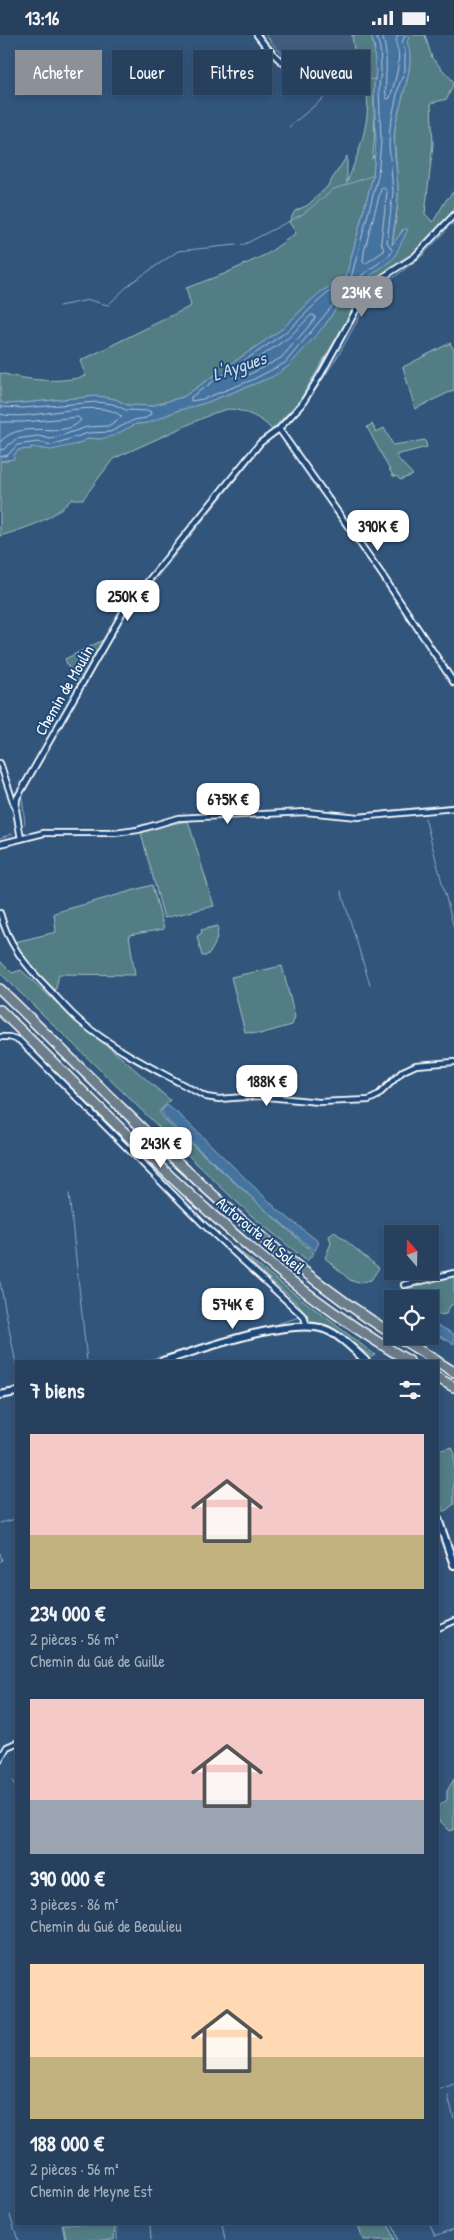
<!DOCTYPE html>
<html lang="fr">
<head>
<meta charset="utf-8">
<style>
	body { margin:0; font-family:"Patrick Hand",sans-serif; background:#324b66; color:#f1f3f6; height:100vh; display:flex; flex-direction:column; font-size:19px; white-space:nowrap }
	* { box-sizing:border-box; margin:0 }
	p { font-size:16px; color:#a4afbc }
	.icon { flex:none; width:28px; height:28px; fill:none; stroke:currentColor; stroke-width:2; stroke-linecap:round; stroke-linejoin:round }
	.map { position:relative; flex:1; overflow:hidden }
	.panel { position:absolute; left:15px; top:1325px; width:424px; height:865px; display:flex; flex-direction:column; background:#26405d; border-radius:0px; box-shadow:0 2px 8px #0003,0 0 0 1px #425972 }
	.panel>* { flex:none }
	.banner { position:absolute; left:15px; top:15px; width:425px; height:45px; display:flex; gap:10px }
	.needle { width:32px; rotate:340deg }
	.buttons { position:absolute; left:384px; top:1190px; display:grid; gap:10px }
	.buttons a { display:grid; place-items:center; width:55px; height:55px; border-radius:0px; background:#26405d; box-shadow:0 2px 8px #0003,0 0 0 1px #425972; font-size:25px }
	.price { position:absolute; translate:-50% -42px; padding:0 11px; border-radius:10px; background:#fff; color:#222; font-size:16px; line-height:32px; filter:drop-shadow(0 1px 2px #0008) }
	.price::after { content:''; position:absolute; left:50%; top:30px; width:15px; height:11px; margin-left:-8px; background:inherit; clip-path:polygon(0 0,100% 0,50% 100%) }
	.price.on { background:#8c9099; color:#fff }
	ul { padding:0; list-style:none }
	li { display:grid; align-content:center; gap:10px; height:265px; padding:0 15px }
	li span { display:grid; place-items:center; height:155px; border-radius:0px; color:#555 }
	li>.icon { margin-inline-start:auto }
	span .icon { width:90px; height:90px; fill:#fffc; stroke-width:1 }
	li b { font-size:21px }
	h2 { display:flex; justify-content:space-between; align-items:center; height:60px; padding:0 15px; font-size:21px }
	.tag { padding:0 18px; border-radius:0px; background:#26405d; box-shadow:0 2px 8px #0003,0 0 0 1px #425972; font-size:18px; line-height:45px }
	.tag.on { background:#8c9099; color:#fff }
	.status { display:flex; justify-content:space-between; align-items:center; height:35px; padding:0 25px; background:#26405d; direction:ltr }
	.status svg { height:14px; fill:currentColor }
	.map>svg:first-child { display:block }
	.built { fill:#3f5d7d }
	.green { fill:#527d85; stroke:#a8bec2 }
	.water { fill:#4573a0; stroke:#8fabc6 }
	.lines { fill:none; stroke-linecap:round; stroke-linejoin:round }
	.shore { stroke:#b5c7d9; stroke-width:1 }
	.stream { stroke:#8fabc6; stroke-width:1 }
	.street-casing { stroke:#fff; stroke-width:8 }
	.secondary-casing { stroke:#fff; stroke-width:10 }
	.highway-casing { stroke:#fff; stroke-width:12 }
	.street { stroke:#1f4a7a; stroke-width:4.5 }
	.secondary { stroke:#1f4a7a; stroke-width:6 }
	.highway { stroke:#6c7d8b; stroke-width:9 }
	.labels { text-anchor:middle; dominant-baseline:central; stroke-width:4; stroke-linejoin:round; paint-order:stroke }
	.street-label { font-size:16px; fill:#fff; stroke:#1f4a7a }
	.water-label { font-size:18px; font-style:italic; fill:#d0dce7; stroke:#1f4a7a }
</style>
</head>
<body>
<div class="status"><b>13:16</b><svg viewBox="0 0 49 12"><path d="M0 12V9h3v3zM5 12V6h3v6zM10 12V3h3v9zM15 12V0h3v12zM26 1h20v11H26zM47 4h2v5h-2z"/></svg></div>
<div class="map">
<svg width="454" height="2205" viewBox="0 0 454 2205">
	<rect width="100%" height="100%" fill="#32557c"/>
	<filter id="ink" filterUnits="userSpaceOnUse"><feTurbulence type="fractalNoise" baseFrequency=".02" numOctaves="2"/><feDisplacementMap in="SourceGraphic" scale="10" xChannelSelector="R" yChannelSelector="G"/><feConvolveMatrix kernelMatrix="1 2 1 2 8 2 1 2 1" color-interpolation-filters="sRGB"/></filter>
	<g filter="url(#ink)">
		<path class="built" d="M262,0H352L358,46L343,48L329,47L303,37L280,21Z"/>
		<path class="green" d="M352,0H371C374,11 376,22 376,34C376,41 374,47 374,54C373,78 377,100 372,124L375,119L373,141L346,242L319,258L282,294L183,362L151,371L127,370L115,364L97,361L23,368L6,369L0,367V338C28,345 57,349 86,341L80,326L191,271L186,253L224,239L267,219L296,198L289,187L295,176L308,170L327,152L347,121V148C359,115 372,87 366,51L358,46Z
			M410,0H425L432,23L454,47L447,64L431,68L433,109L425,179L433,187L446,165L454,156V174L447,185L412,219L393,230L367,251L300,365L272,395C264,384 244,375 230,374C225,374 219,377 214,378L113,424L83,464H72C52,485 27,493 0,501V426H8L18,415L31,414L30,412H38L42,414L78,409L89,403L100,404L136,389L148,388L176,376L205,368L262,346L297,320L325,290L345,260L387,228L403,194L392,212C394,194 398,176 398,158C398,136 393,114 395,93C398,68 418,29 406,7Z
			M450,308L454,315V355L415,374L403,332Z
			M372,389L376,397L384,393L393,410L425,405L427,412L396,420C400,428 408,433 413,440L400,445L398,442L393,441L367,392Z
			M105,604L78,649L72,642L65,624Z
			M188,786L214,871L164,883L141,798L166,790Z
			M152,850L164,894L129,900L135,940L59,939L55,958C39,942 24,928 15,907L56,897L54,878Z
			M218,891C218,902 215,914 206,921H202L197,901L202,898L201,895Z
			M0,926L12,938L21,935L84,993L116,1018L170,1065L159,1077L168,1088L314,1218L307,1226L253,1182L225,1156L0,938Z
			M282,931L295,982L292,990L260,999L245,997L231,942Z
			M335,1197L379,1233L371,1245L358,1248L350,1245L325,1223L331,1208L329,1201Z
			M234,1212L375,1320L372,1322L329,1291L312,1287L296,1267Z
			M454,1241V1269L450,1271L446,1279L437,1280L430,1274V1264C418,1264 410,1266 403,1255Z
			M452,1412L454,1417V1469L444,1477L438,1463V1416Z
			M454,1744V1794L450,1796L438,1784V1771L447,1765V1756Z
			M63,2189H115L114,2205H66Z
			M358,2189H388L394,2205H363Z"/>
		<path class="water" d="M371,0H410L407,7C417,28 399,68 395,92C392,114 398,136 398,157C398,175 393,193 392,210L404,194H408L394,223L345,260L325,290L289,331L272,342L205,368L176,376L148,388L136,389L113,401L100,404L89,403L78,409L51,415L31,412V414L18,415L14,420V424L0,426V367L6,369L23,368L97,361L115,364L127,370L151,371L183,362L282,294L319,258L346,242L373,141L376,106L374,53L376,34L374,19L375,14Z
			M167,1070L182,1082L278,1175L319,1207L315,1216L269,1178L168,1086L161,1076Z
			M430,1286L454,1299V1309L430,1296Z"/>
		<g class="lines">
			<path class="shore" d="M376,0L380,13L381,34L379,53L381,106L378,141L351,243L354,246L390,220L392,215L387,207L393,157L389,110L390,92L399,50L405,35V15L402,8L405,0
				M382,0C390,23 384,40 386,63L388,64L390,63C394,48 401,30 398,15C396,9 395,7 398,0
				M384,153L387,157L381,206L384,216L365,229L363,227L364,217L381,154Z
				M345,248L348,249V252L285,328L252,345L203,364L191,366V362C221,340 253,321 283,299C305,283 318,260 345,248Z
				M312,280L315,281V284L281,323L250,339L234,343V340L288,303Z
				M0,372L23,373L97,367L113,369L126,375L150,376L151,379L146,383L134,385L110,397L88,398L51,410L38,407L17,410L8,420L0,422
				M0,379C30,388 100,360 122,382L108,391L87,392L51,404L38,401L16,404L4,414L0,415
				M0,387H24L78,382L81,385C63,407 23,381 0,407"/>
			<path class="stream" d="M266,0C284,24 312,48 345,47C355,47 366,45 376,44
				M289,92L332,56
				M452,190L454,187
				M59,271L89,265L108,270L131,248L178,216L245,209L303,179L334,154L374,140
				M285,393L315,356L339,319L372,259L422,221L446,196
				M308,429L361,505
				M364,518L410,586
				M126,581L265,408L278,399
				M414,593L443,636
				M445,630L454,643
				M309,775L355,779L454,769
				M182,781L209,778L288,776
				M425,783L454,893
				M25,789L22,761L121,587
				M66,795L82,796
				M106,796L125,794L173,782
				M0,803L12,799
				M341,856L370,950
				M449,1025H454
				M387,1048L392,1041L402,1034
				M69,1159L87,1326
				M0,1247L16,1329
				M242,1299L300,1282
				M145,1326L219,1305
				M0,1356L16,1352
				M0,1488L16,1484
				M0,1518L2,1525L0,1527
				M13,1746L16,1756
				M438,2055L454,2049
				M448,2061L454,2083
				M10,2180L18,2205
				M62,2189L65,2205
				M150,2189L151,2205
				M222,2189L225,2205
				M392,2189L397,2205
				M430,2189L435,2201L454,2194
				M117,2205V2189"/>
			<g class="street-casing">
				<path id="street" d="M257,0C274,23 299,45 328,51C339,54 353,48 362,55
					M279,394L381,538L454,648
					M0,728L15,772
					M21,804L16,775L17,763L123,577L260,408L279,394L302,369L321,339L365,259L380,244L414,222L454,180
					M0,809L44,798H115L138,795L178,783L306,777L358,782L454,773
					M0,878C8,908 25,930 46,951C58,963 68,976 81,987C116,1016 166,1040 206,1062L219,1064L258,1061L319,1067L369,1065L377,1061L403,1036L416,1030L454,1027
					M0,1002H9L19,1005L204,1190L304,1282L307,1291
					M404,1250L454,1238
					M438,1593L454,1586
					M0,1724L7,1712L16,1708"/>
			</g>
			<g class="secondary-casing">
				<path id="secondary" d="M163,1326C200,1315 288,1282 324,1294C339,1299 354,1315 366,1326
					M0,1360L16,1357
					M438,1484L454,1530"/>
			</g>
			<g class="highway-casing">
				<path id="highway" d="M0,954C125,1075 245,1205 392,1299
					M0,975C129,1100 252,1235 409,1326
					M396,1301L437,1326
					M438,1327L454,1337
					M438,1343L454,1352"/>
			</g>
			<use href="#street" class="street"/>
			<use href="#secondary" class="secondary"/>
			<use href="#highway" class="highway"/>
		</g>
	</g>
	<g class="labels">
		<g class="street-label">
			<text transform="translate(64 655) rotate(-60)">Chemin de Moulin</text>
			<text transform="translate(261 1200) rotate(40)">Autoroute du Soleil</text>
		</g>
		<g class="water-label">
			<text transform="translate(239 331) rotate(-19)">L'Aygues</text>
		</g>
	</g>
</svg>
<div class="buttons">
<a><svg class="needle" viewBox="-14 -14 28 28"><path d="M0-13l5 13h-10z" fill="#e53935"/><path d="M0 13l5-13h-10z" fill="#a4afbc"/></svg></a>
<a><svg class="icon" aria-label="locate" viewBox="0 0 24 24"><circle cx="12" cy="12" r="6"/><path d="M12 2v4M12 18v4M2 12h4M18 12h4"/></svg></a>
</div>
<b class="price on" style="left:362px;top:283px">234K €</b>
<b class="price" style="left:378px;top:517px">390K €</b>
<b class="price" style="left:128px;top:587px">250K €</b>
<b class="price" style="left:228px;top:790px">675K €</b>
<b class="price" style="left:267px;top:1072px">188K €</b>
<b class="price" style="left:161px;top:1134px">243K €</b>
<b class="price" style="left:233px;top:1295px">574K €</b>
<div class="banner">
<a class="tag on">Acheter</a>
<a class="tag">Louer</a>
<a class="tag">Filtres</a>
<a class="tag">Nouveau</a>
</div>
<section class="panel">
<h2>7 biens<svg class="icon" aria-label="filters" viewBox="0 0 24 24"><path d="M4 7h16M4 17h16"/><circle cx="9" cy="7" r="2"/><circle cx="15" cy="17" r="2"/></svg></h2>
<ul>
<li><span style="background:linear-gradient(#f6c9c9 65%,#c2b280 0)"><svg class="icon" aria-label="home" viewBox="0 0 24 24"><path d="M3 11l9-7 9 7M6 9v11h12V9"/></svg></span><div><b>234 000 €</b><p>2 pièces · 56 m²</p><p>Chemin du Gué de Guille</p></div></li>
<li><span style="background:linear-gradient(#f6c9c9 65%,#9aa5b1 0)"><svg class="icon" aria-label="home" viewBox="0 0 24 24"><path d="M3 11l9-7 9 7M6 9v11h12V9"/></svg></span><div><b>390 000 €</b><p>3 pièces · 86 m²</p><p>Chemin du Gué de Beaulieu</p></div></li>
<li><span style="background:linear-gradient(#ffd9b3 60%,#c2b280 0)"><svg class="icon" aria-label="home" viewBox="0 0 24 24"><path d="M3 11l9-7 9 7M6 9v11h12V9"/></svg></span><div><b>188 000 €</b><p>2 pièces · 56 m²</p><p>Chemin de Meyne Est</p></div></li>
</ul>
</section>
</div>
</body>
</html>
